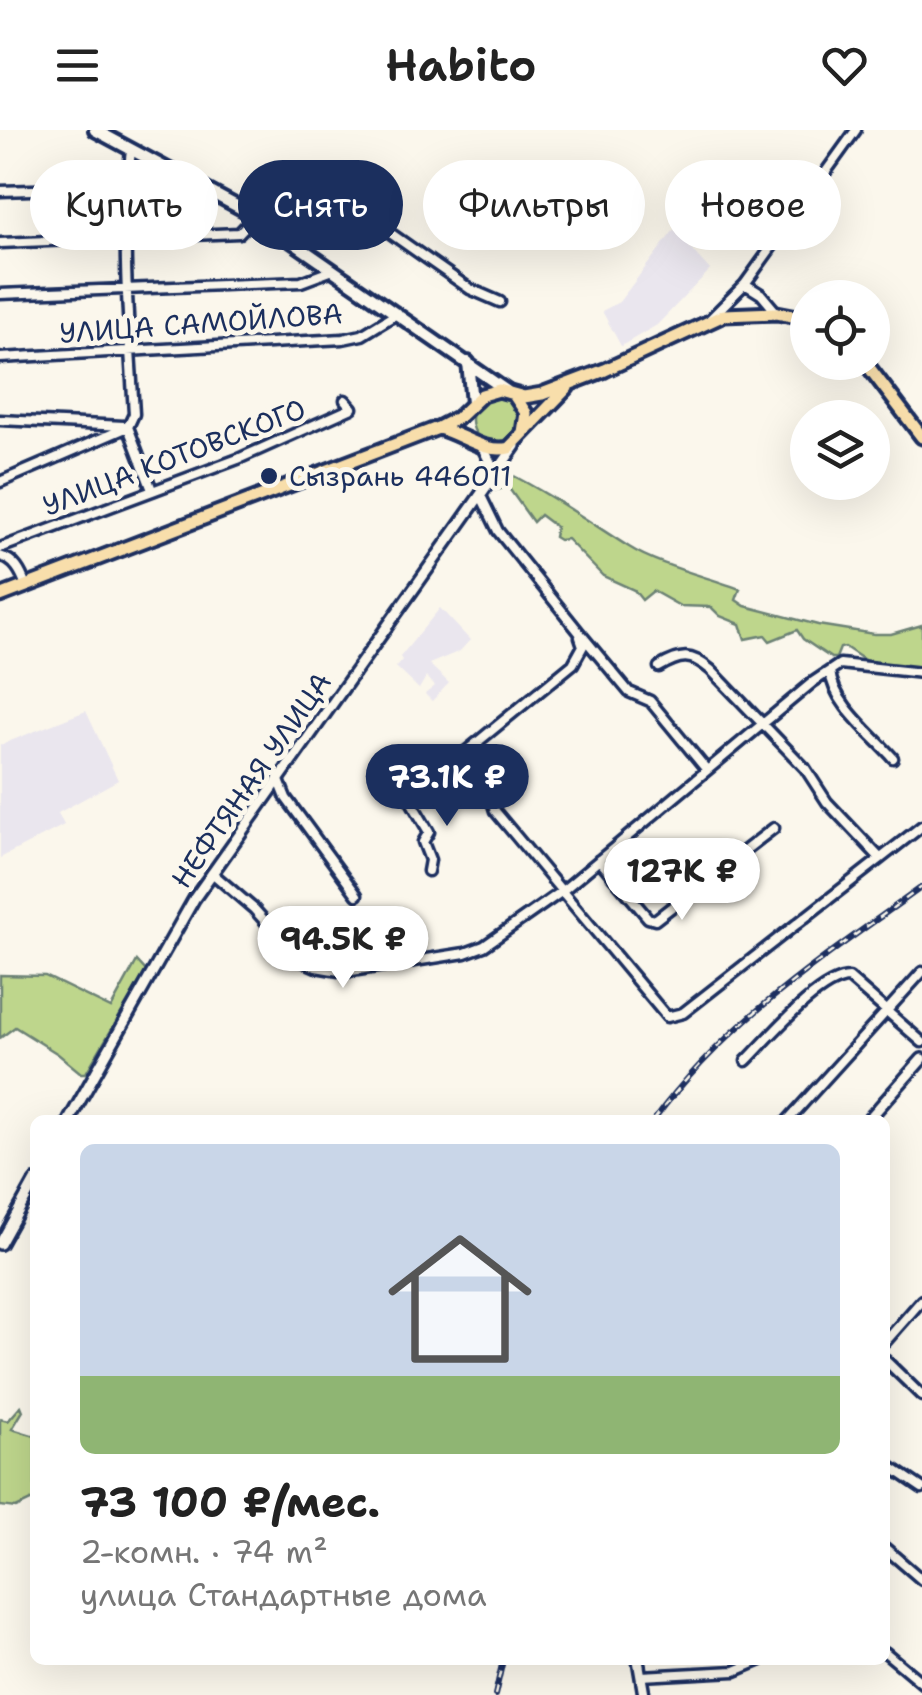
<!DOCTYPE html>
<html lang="ru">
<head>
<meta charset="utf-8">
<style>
	body { margin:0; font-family:"Shantell Sans",sans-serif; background:#f2f2f2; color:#222; height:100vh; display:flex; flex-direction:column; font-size:38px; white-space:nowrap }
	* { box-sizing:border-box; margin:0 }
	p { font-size:32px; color:#767676 }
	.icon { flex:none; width:55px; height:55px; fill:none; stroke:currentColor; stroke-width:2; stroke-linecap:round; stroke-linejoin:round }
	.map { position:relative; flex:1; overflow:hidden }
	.drawer { position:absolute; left:30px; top:985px; width:860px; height:550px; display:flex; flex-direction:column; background:#fff; border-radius:15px; box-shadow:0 10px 40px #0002 }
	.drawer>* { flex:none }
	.top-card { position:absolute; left:30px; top:30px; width:862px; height:90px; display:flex; gap:20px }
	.tools { position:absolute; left:790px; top:150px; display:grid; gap:20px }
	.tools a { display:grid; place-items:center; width:100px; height:100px; border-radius:50%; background:#fff; box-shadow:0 10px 40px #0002; font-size:50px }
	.price { position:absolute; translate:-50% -85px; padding:0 22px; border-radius:35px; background:#fff; color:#222; font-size:32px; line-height:65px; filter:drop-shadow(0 2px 5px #0008) }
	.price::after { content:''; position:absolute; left:50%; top:60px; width:30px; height:22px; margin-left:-15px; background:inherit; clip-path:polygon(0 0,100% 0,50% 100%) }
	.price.selected { background:#1b2f5e; color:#fff }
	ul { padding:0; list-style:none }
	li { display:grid; align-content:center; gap:20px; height:530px; padding:0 50px }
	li+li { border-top:2px solid #e0e0e0 }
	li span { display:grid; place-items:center; height:310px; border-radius:15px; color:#555 }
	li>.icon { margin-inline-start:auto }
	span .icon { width:180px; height:180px; fill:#fffc; stroke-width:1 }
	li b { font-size:42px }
	.pill { padding:0 35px; border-radius:45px; background:#fff; box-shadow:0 10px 40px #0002; font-size:35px; line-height:90px }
	.pill.selected { background:#1b2f5e; color:#fff }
	header { display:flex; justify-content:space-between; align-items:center; height:130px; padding:0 50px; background:#fff; font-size:45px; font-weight:600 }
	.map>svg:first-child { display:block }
	.built { fill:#eae6ee }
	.green { fill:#bed68c; stroke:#6c8275; stroke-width:2.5 }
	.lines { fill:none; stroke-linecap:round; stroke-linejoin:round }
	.minor-casing { stroke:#1b2f5e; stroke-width:15 }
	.tertiary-casing { stroke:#1b2f5e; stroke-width:16 }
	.secondary-casing { stroke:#1b2f5e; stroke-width:18 }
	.primary-casing { stroke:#1b2f5e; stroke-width:19 }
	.minor { stroke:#fbf7ec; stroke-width:8 }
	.tertiary { stroke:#fbf7ec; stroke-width:9 }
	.secondary { stroke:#fbf7ec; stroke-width:10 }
	.primary { stroke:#f8deab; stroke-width:11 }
	.rail-casing { stroke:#1b2f5e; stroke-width:6 }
	.rail { stroke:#fbf7ec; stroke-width:2.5; stroke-dasharray:8; stroke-linecap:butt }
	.poi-dot { fill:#1b2f5e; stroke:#fbf7ec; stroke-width:4 }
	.labels { text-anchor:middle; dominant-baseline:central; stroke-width:10; stroke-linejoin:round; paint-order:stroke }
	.street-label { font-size:28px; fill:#1b2f5e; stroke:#fbf7ec }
	.poi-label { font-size:28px; fill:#1b2f5e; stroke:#fbf7ec; text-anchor:start }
</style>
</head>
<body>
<header><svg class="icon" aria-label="menu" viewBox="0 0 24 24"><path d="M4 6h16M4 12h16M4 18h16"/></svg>Habito<svg class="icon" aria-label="heart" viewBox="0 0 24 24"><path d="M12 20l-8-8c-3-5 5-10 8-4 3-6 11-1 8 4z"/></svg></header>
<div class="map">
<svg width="922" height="1565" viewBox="0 0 922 1565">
	<rect width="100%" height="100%" fill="#fbf7ec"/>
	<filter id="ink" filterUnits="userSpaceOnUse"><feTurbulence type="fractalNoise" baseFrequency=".01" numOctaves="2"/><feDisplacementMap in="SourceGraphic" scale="20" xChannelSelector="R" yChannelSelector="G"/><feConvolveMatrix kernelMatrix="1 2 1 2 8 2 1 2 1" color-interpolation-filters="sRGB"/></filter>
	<g filter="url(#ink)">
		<path class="built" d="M468,37L514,69L491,101L475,104L439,80Z
			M674,100L710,140L657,195L621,216L602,181L619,172Z
			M440,478L470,510L460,521L429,534L449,553L432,571L425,564L435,556L426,547L419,559L396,537L402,530L400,527Z
			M86,581L118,650L58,683L64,695L0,728V615Z"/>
		<path class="green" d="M472 290a24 24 0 1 1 48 0a24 24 0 1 1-48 0Z
			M504,341C547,362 588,391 629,417C657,435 708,447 740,459L736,470L745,476L818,495L874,504H891L922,495V537L869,533L845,517L840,518L836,528H831L803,509L797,500L770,511L765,505L745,509L740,494L720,486L711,477L680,476L653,461L642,470L634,460L603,446L567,409L559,410L554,407L556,397L540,385L533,392L508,357L496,360L494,354Z
			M137,831L146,841L86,943H81L58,924L15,897L0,908V845L45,846L111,878Z
			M21,1276L23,1281L12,1299L35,1306V1369L16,1378L0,1376V1289L8,1291Z"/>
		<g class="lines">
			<g class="minor-casing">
				<path id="minor" d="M131,20C120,107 129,197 134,284L128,297L152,360
					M0,61L127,57
					M284,105L294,91L313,79L317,81L336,65L470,159L500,172
					M0,113L239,103L255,86
					M0,164L301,152L333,140
					M777,183L761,164L745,154L856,0
					M710,189L745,154
					M0,228L343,209L362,205L398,183
					M0,290L124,296
					M0,352L128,297
					M481,366L498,401L579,502L629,562L650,571L706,639
					M0,418L238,329L352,278L345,270
					M0,426C15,430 21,442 26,456
					M659,537C681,524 691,523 711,540L805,638L827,672L879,727
					M830,541C833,574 872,604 893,628
					M477,613L502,650L491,668L495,681L667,887L683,883L922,696
					M278,648L286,668L357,765
					M599,730L648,788L655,790L774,698
					M428,741L430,730L423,712L429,702L409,668L573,534L583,516L580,507
					M212,743L254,779L300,830L316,837L345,842L465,823L484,816L561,762L813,552L840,534L922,543
					M746,931C768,909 819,848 849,848L922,912
					M788,990L922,842
					M885,1212L922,1170
					M885,1230L922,1266
					M885,1333L922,1358
					M885,1418L922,1450
					M885,1522L922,1553
					M641,1546L735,1541L761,1530"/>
			</g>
			<g class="tertiary-casing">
				<path id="tertiary" d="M482,316L494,340L492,348
					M69,990L194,769L515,316
					M868,990L922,929
					M0,1114L35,1051
					M638,1530L644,1565"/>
			</g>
			<g class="secondary-casing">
				<path id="secondary" d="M95,0L255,86L507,261
					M468,232L472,273"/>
			</g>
			<g class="primary-casing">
				<path id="primary" d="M865,232L922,307
					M514,265L526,283L523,302
					M438,298C462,304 485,324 509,318L567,258
					M0,466L438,298L459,287L482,265L499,260L524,267L542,264L605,240L724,185L777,183L808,189"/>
			</g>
			<use href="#minor" class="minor"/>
			<use href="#tertiary" class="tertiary"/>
			<use href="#secondary" class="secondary"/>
			<use href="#primary" class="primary"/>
			<g class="rail-casing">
				<path id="rail" d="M654,990C725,892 825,827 922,757
					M495,1565L503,1530"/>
			</g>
			<use href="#rail" class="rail"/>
		</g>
	</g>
	<circle class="poi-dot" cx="269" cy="346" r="10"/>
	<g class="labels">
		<g class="street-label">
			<text transform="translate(201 193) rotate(-4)">УЛИЦА САМОЙЛОВА</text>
			<text transform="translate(174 327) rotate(-21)">УЛИЦА КОТОВСКОГО</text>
			<text transform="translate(251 650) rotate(-55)">НЕФТЯНАЯ УЛИЦА</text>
		</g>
		<g class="poi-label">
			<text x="289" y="346">Сызрань 446011</text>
		</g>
	</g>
</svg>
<div class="tools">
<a><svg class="icon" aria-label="locate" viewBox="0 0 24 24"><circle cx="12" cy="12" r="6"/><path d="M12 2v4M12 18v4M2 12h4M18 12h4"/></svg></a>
<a><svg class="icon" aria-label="layers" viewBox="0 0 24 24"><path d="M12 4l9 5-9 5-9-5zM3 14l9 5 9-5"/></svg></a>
</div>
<b class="price selected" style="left:447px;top:699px">73.1K ₽</b>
<b class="price" style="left:682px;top:793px">127K ₽</b>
<b class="price" style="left:343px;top:861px">94.5K ₽</b>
<div class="top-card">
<a class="pill">Купить</a>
<a class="pill selected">Снять</a>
<a class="pill">Фильтры</a>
<a class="pill">Новое</a>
</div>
<section class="drawer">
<ul>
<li><span style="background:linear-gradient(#c9d6e8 75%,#8fb573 0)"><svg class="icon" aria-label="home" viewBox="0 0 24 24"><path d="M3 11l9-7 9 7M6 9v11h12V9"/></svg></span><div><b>73 100 ₽/мес.</b><p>2-комн. · 74 m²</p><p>улица Стандартные дома</p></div></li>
</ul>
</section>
</div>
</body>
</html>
